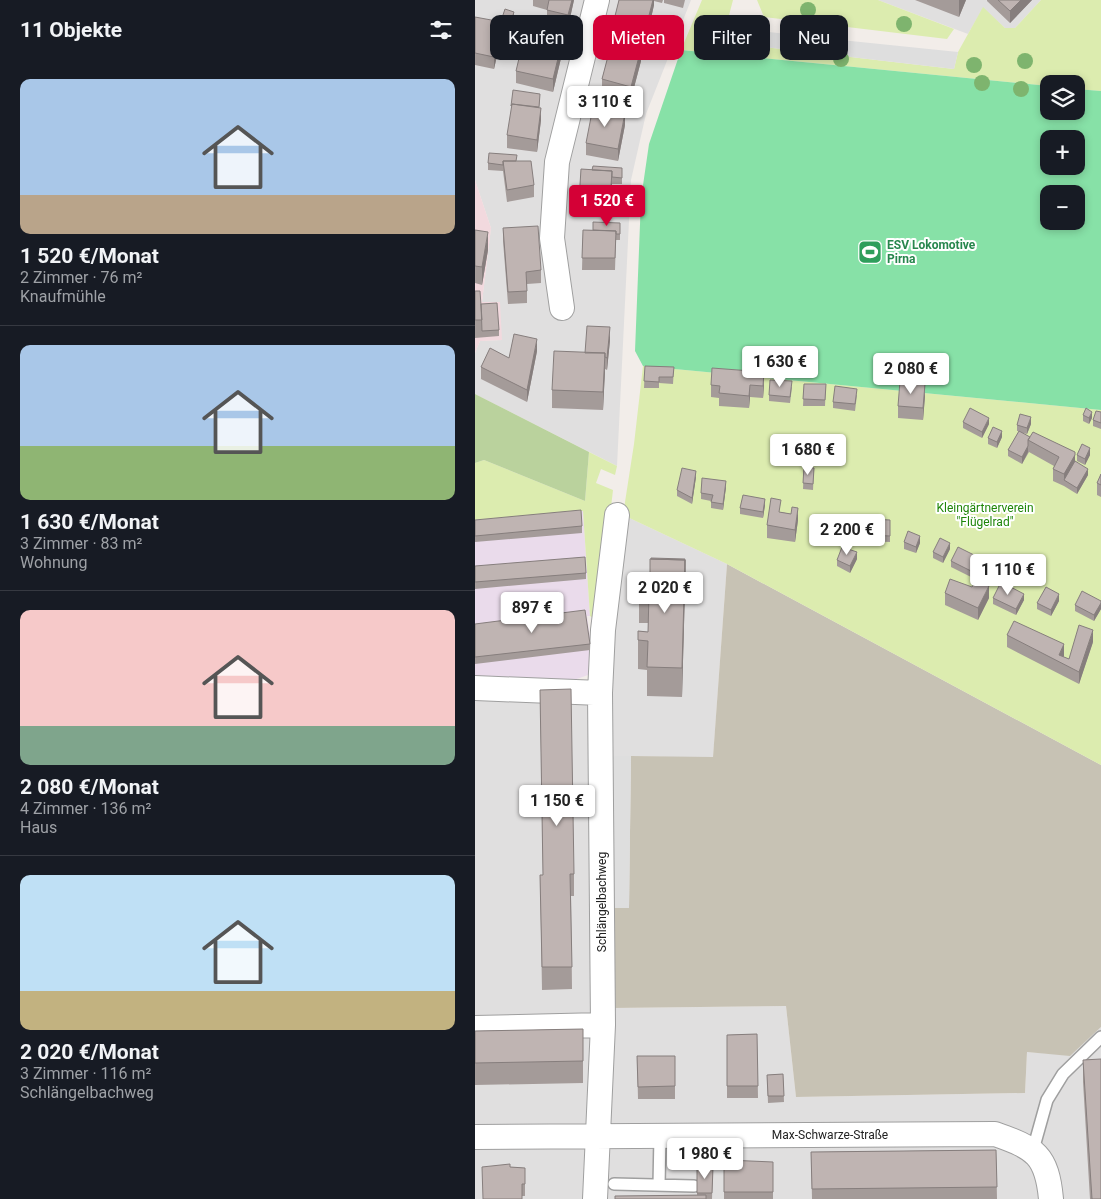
<!DOCTYPE html>
<html lang="de">
<head>
<meta charset="utf-8">
<style>
	body { margin:0; font-family:Roboto,sans-serif; background:#242831; color:#f1f3f6; height:100vh; display:flex; flex-direction:column; font-size:19px; white-space:nowrap }
	* { box-sizing:border-box; margin:0 }
	p { font-size:16px; color:#9ea1a6 }
	.icon { flex:none; width:28px; height:28px; fill:none; stroke:currentColor; stroke-width:2; stroke-linecap:round; stroke-linejoin:round }
	.map { position:relative; flex:1; overflow:hidden }
	.panel { display:flex; flex-direction:column; background:#171b24; width:475px }
	.panel>* { flex:none }
	.banner { position:absolute; left:15px; top:15px; width:475px; height:45px; display:flex; gap:10px }
	.fabs { position:absolute; left:565px; top:75px; display:grid; gap:10px }
	.fabs a { display:grid; place-items:center; width:45px; height:45px; border-radius:10px; background:#171b24; box-shadow:0 2px 8px #0003; font-size:25px }
	.price { position:absolute; translate:-50% -42px; padding:0 11px; border-radius:5px; background:#fff; color:#222; font-size:16px; line-height:32px; filter:drop-shadow(0 1px 2px #0008) }
	.price::after { content:''; position:absolute; left:50%; top:30px; width:15px; height:11px; margin-left:-8px; background:inherit; clip-path:polygon(0 0,100% 0,50% 100%) }
	.price.active { background:#d40036; color:#fff }
	ul { padding:0; list-style:none }
	li { display:grid; align-content:center; gap:10px; height:265px; padding:0 20px }
	li+li { border-top:1px solid #363941 }
	li span { display:grid; place-items:center; height:155px; border-radius:10px; color:#555 }
	li>.icon { margin-inline-start:auto }
	span .icon { width:90px; height:90px; fill:#fffc; stroke-width:1 }
	li b { font-size:21px }
	h2 { display:flex; justify-content:space-between; align-items:center; height:60px; padding:0 20px; font-size:21px }
	.tag { padding:0 18px; border-radius:10px; background:#171b24; box-shadow:0 2px 8px #0003; font-size:18px; line-height:45px }
	.tag.active { background:#d40036; color:#fff }
	main { display:flex; flex:1; min-height:0 }
	.map>svg:first-child { display:block }
	.residential { fill:#e0dfdf }
	.commercial { fill:#f2d9de }
	.industrial { fill:#eadbeb }
	.construction { fill:#c7c2b4 }
	.grass { fill:#dcecaf }
	.forest { fill:#bad29d }
	.pitch { fill:#87e1a7; fill-rule:evenodd }
	.parking { fill:#dedede }
	.lines { fill:none; stroke-linecap:round; stroke-linejoin:round }
	.lane-casing { stroke:#9f9f9f; stroke-width:14 }
	.street-casing { stroke:#9f9f9f; stroke-width:26 }
	.lane { stroke:#fff; stroke-width:11 }
	.street { stroke:#fff; stroke-width:24 }
	.tree { fill:#7eb46e }
	.wall { fill:#a49b99 }
	.shaded-wall { fill:#867e7d }
	.building { fill:#bfb4b2; stroke:#867e7d }
	.labels { text-anchor:middle; dominant-baseline:central; stroke-width:4; stroke-linejoin:round; paint-order:stroke }
	.leisure-label { font-size:12px; font-weight:bold; fill:#27864d; stroke:#fff; text-anchor:start }
	.park-label { font-size:12px; fill:#1f860a; stroke:#fff }
	.street-label { font-size:12px; fill:#222; stroke:#fff }
</style>
</head>
<body>
<main>
<section class="panel">
<h2>11 Objekte<svg class="icon" aria-label="filters" viewBox="0 0 24 24"><path d="M4 7h16M4 17h16"/><circle cx="9" cy="7" r="2"/><circle cx="15" cy="17" r="2"/></svg></h2>
<ul>
<li><span style="background:linear-gradient(#a9c7e8 75%,#b9a48a 0)"><svg class="icon" aria-label="home" viewBox="0 0 24 24"><path d="M3 11l9-7 9 7M6 9v11h12V9"/></svg></span><div><b>1 520 €/Monat</b><p>2 Zimmer · 76 m²</p><p>Knaufmühle</p></div></li>
<li><span style="background:linear-gradient(#a9c7e8 65%,#8fb573 0)"><svg class="icon" aria-label="home" viewBox="0 0 24 24"><path d="M3 11l9-7 9 7M6 9v11h12V9"/></svg></span><div><b>1 630 €/Monat</b><p>3 Zimmer · 83 m²</p><p>Wohnung</p></div></li>
<li><span style="background:linear-gradient(#f6c9c9 75%,#7fa58c 0)"><svg class="icon" aria-label="home" viewBox="0 0 24 24"><path d="M3 11l9-7 9 7M6 9v11h12V9"/></svg></span><div><b>2 080 €/Monat</b><p>4 Zimmer · 136 m²</p><p>Haus</p></div></li>
<li><span style="background:linear-gradient(#bfe0f5 75%,#c2b280 0)"><svg class="icon" aria-label="home" viewBox="0 0 24 24"><path d="M3 11l9-7 9 7M6 9v11h12V9"/></svg></span><div><b>2 020 €/Monat</b><p>3 Zimmer · 116 m²</p><p>Schlängelbachweg</p></div></li>
</ul>
</section>
<div class="map">
<svg width="626" height="1199" viewBox="0 0 626 1199">
	<rect width="100%" height="100%" fill="#f2ede9"/>
	<path class="residential" d="M0,0H216L171,114L156,180L142,466L0,394V353L5,341L27,340L7,302L16,228L0,180Z
		M403,0H566L540,28H530L508,8L493,34Z
		M148,515L252,564L238,758L156,756L154,908L137,1008L311,1006L321,1097L550,1093L552,1052L595,1055L626,1027V1199H0V694L111,703L114,710Z"/>
	<path class="commercial" d="M0,180L16,228L7,302H25L27,340L5,341L0,353Z"/>
	<path class="industrial" d="M108,511L115,616H112L119,666L113,675L99,680L0,681V520Z"/>
	<path class="construction" d="M252,564L626,765V1027L595,1056L552,1052L550,1093L321,1097L311,1006L137,1008L136,908L154,907L156,756L238,757Z"/>
	<path class="grass" d="M227,0H258L247,42L479,69L483,52L508,7L530,28H540L566,0H626V91L601,89V84H574V86L206,50Z
		M282,0H403L479,29L472,39L289,17Z
		M168,366L626,410V765L252,564L148,515L159,444Z
		M114,452L142,466L140,475L126,469L121,483L138,490L123,621L115,616L108,511L0,520V463L9,460L110,501Z"/>
	<path class="forest" d="M0,394L114,452L110,501L9,460L0,463Z"/>
	<path class="pitch" d="M206,50L574,86V111H601V89L626,91V410L168,366L160,351L166,199L174,144ZM574,139H601V166H574ZM574,194H601V221H574Z"/>
	<path class="parking" d="M250,27L366,40L483,52L479,69L247,42Z
		M126,756H156L154,908H136Z"/>
	<g class="lines">
		<g class="lane-casing">
			<path id="lane" d="M558,1150L572,1100L588,1074L626,1037
				M139,1184L219,1186
				M184,1185L185,1136"/>
		</g>
		<g class="street-casing">
			<path id="street" d="M87,308L77,238L82,162L122,0
				M0,688L125,693
				M0,1028L128,1025
				M0,1137L520,1134C560,1148 572,1155 576,1199
				M120,1199L128,1025L125,693L128,630L142,515"/>
		</g>
		<use href="#lane" class="lane"/>
		<use href="#street" class="street"/>
	</g>
	<g class="tree">
		<circle cx="333" cy="10" r="8"/>
		<circle cx="429" cy="24" r="8"/>
		<circle cx="366" cy="59" r="8"/>
		<circle cx="550" cy="61" r="8"/>
		<circle cx="499" cy="65" r="8"/>
		<circle cx="507" cy="83" r="8"/>
		<circle cx="546" cy="89" r="8"/>
	</g>
	<path class="wall" d="M58,0H99L93,27L72,22V10L58,6Z
		M144,0H188L187,3L179,1V5L171,40L157,36L156,41L166,61L156,99L127,91V79L137,42L139,20Z
		M189,0H210L208,8L189,3Z
		M440,0H491L484,17Z
		M512,0H557L535,23L512,1Z
		M0,17L27,34L19,69L0,65Z
		M27,18H39L36,27L27,24Z
		M87,38V54L78,92L41,83V71L54,52Z
		M65,100L64,107L66,120L62,152L32,148V135Z
		M150,125L143,161L111,155V143Z
		M42,161L59,185V197L32,202L28,171L13,170V163Z
		M106,169L147,174V184H137L135,214L104,212Z
		M145,223V240H141L140,270H107L108,230H118Z
		M28,228L66,270V283L52,284V303L33,304L28,241Z
		M0,230L13,250L7,285L0,283Z
		M0,291L6,304L24,330V336L0,338Z
		M135,340L132,370L130,369L128,410L77,408V390L110,353Z
		M62,351L52,402L6,379V367L34,358Z
		M170,366L199,367L198,384L184,383V388H169Z
		M329,384H351L350,406H328Z
		M236,385H289L288,398L275,397L274,408L244,406V398L236,397Z
		M317,387L315,403L294,401V395Z
		M382,395L380,411L358,408V402Z
		M450,396L448,420L423,418V406Z
		M626,412V429L618,426V420Z
		M608,415L617,418L614,424L608,421Z
		M488,422L514,424L507,438L488,428Z
		M556,424L552,434L547,433L600,461L613,475L602,494L589,486L578,481V469L579,466L554,452L547,464L533,456V450L544,431H542V425Z
		M527,437L522,448L513,444V438Z
		M602,455H615L610,465L602,461Z
		M329,467L339,468L338,490L328,489Z
		M626,474V497L622,495V483Z
		M221,477L217,504L202,496V490Z
		M251,487L248,510L236,508V501L226,499V493Z
		M290,505L288,518L265,514V508Z
		M306,512L316,514L323,520L320,542L292,538V525Z
		M393,519L415,520V542L393,541Z
		M0,520L107,526V533L0,542Z
		M381,523L380,539L358,537V530Z
		M429,542L445,543L441,553L429,549Z
		M475,549L468,563L458,558V552Z
		M382,559L375,573L362,566V560Z
		M476,561L503,563L496,577L476,567Z
		M0,566L111,573V579L0,589Z
		M497,587L514,598L503,620L470,605V593Z
		M210,589L207,697L172,696V670L163,669V631L173,632V623H164V594Z
		M518,598L549,600L541,615L518,604Z
		M584,601L576,616L562,609V603Z
		M626,601V609L619,621L600,611V605Z
		M0,624L115,644V650L0,664Z
		M532,635L589,656L588,657L594,659L618,642L604,684L532,647Z
		M65,690L99,874V896H96L97,989L67,990L65,875H68Z
		M108,1029V1083L0,1085V1031Z
		M282,1034L283,1098H252V1035Z
		M162,1056H200V1099H163Z
		M608,1060L626,1199H615L608,1082Z
		M308,1074L309,1102L293,1103L292,1075Z
		M521,1150L522,1199H337L336,1152Z
		M249,1162H298V1199H249Z
		M222,1166L238,1167L237,1199H140L222,1195Z
		M35,1167L50,1168V1196H47Z"/>
	<path class="shaded-wall" d="M97,0H99L93,27V15Z
		M178,0H179V5L171,40V27Z
		M484,0H491L484,17Z
		M546,0H557L535,23V11Z
		M39,12V18L36,27V21Z
		M27,22V34L19,69V57Z
		M87,32V54L78,92V79Z
		M166,49V61L156,99V87Z
		M66,108V120L62,152V140Z
		M150,113V125L143,161V149Z
		M137,171V184L135,214V202Z
		M13,232V250L7,285V267Z
		M135,327V340L132,370V358Z
		M62,339V351L52,402V390Z
		M130,353V371L128,410V392Z
		M289,372V385L288,398V386Z
		M450,384V396L448,420V408Z
		M275,385V397L274,408V396Z
		M617,412V418L614,424V418Z
		M556,417V424L552,434V428Z
		M514,418V424L507,438V432Z
		M527,431V437L522,448V442Z
		M553,446V452L547,464V457Z
		M615,448V455L610,465V459Z
		M600,452V467L589,480V474Z
		M613,469V475L602,494V488Z
		M221,471V477L217,504V498Z
		M251,481V487L248,510V504Z
		M290,499V505L288,518V512Z
		M323,508V520L320,542V530Z
		M445,536V543L441,553V547Z
		M475,543V549L468,563V557Z
		M382,552V559L375,573V566Z
		M503,557V563L496,577V571Z
		M210,559V589L207,697V668Z
		M514,586V598L503,620V608Z
		M549,594V600L541,615V609Z
		M584,594V601L576,616V610Z
		M626,603V609L619,621V615Z
		M618,630V642L604,684V672Z
		M589,644V656L586,663L584,655Z"/>
	<path class="building" d="M74,0H97L93,15L72,10Z
		M144,0H178L171,27L139,20Z
		M523,0H546L535,11Z
		M30,9L39,12L36,21L27,18Z
		M0,17L27,22L19,57L0,53Z
		M61,26L87,32L85,42L58,35Z
		M139,26L157,30L155,39L137,35Z
		M58,35L87,42L78,79L41,71L46,50L54,52Z
		M144,38L159,42L158,47L143,43Z
		M137,41L166,49L156,87L127,79Z
		M38,90L65,94L64,107L37,104L36,106Z
		M37,104L66,108L62,140L32,135Z
		M118,107L150,113L143,149L111,143Z
		M14,153L42,155L41,161H28V165L13,163Z
		M28,161H56L59,185L32,190Z
		M118,166L147,168V178L137,177V171L117,170Z
		M106,169L137,171L135,202L104,200Z
		M118,222L145,223V234H141V231L118,230Z
		M63,226L66,270L51,272L52,291L33,292L28,228Z
		M0,230L13,232L7,267L0,266Z
		M108,230L141,231L140,258H107Z
		M0,291H5L7,320H0Z
		M22,303L24,330L7,331L6,304Z
		M112,326L135,327L132,358L130,357V353H110Z
		M39,334L62,339L52,390L6,367L15,348L34,358Z
		M79,351L130,353L128,392L77,390Z
		M170,366L199,367L198,377H184V382L169,381Z
		M237,368L289,372L288,386L275,385L274,396L244,393L245,386L236,385Z
		M295,380L317,381L315,397L294,395Z
		M425,381L450,384L448,408L423,406Z
		M329,384H351L350,400L328,399Z
		M360,386L382,389L380,404L358,402Z
		M495,408L514,418L507,432L488,422Z
		M611,408L617,412L614,418L608,415Z
		M621,411L626,412V423L618,420Z
		M545,414L556,417L552,428L542,425Z
		M518,427L527,431L522,442L513,438Z
		M544,431L555,437L553,440V446L547,457L533,450Z
		M558,432L600,452V455L589,474L578,469L584,457L553,440Z
		M607,444L615,448L610,459L602,455Z
		M600,461L613,469L602,488L589,480Z
		M329,467L339,468L338,484L328,483Z
		M207,468L221,471L217,498L202,490Z
		M626,474V485L622,483Z
		M227,478L251,481L248,504L236,502L238,495L226,493Z
		M268,495L290,499L288,512L265,508Z
		M296,498L306,500L304,512L316,514L317,507L323,508L320,530L292,525Z
		M106,510L107,526L0,536V520Z
		M360,515L381,517L380,532L358,530Z
		M393,519L415,520V536L393,535Z
		M433,531L445,536L441,547L429,542Z
		M465,538L475,543L468,557L458,552Z
		M367,547L382,552L375,566L362,560Z
		M483,547L503,557L496,571L476,561Z
		M110,557L111,573L0,582V566Z
		M176,558L210,559V577V560L176,559Z
		M175,559L210,560L207,668L172,667L173,641L163,640V631L173,632L174,594H164L165,586H175Z
		M475,579L497,587L500,582L514,586L503,608L470,593Z
		M526,582L549,594L541,609L518,598Z
		M571,587L584,594L576,610L562,603Z
		M607,591L626,601V603L619,615L600,605Z
		M110,610L115,644L0,657V624Z
		M539,621L589,644L584,655L594,659L604,625L618,630L604,672L532,635Z
		M96,689L99,874H95L97,967H67L65,875H68L65,690Z
		M108,1029V1061L0,1063V1031Z
		M282,1034L283,1086H252V1035Z
		M162,1056H200V1086L163,1087Z
		M626,1059V1199H617L608,1060Z
		M308,1074L309,1096H293L292,1075Z
		M521,1150L522,1187L337,1189L336,1152Z
		M252,1160L298,1162V1192H249V1162Z
		M35,1164V1167L50,1168V1184H47V1199H8L7,1167Z
		M222,1166L238,1167L237,1193H222Z
		M231,1195V1199H140V1196Z"/>
	<defs>
		<g id="stadium-square" transform="scale(1.25)"><rect x="-9" y="-9" width="18" height="18" rx="4" fill="#2e9e5b" stroke="#fff"/><path d="M0-5a6.5 5 0 1 0 0 10a6.5 5 0 1 0 0-10ZM-3.5-1.8h7v3.6h-7Z" fill="#fff"/></g>
	</defs>
	<g fill-rule="evenodd">
		<use href="#stadium-square" x="395" y="252"/>
	</g>
	<g class="labels">
		<g class="leisure-label">
			<text x="412" y="245">ESV Lokomotive<tspan x="412" dy="14">Pirna</tspan></text>
		</g>
		<g class="park-label">
			<text x="510" y="508">Kleingärtnerverein<tspan x="510" dy="14">"Flügelrad"</tspan></text>
		</g>
		<g class="street-label">
			<text transform="translate(127 902) rotate(-90)">Schlängelbachweg</text>
			<text x="355" y="1135">Max-Schwarze-Straße</text>
		</g>
	</g>
</svg>
<div class="fabs">
<a><svg class="icon" aria-label="layers" viewBox="0 0 24 24"><path d="M12 4l9 5-9 5-9-5zM3 14l9 5 9-5"/></svg></a>
<a>+</a>
<a>−</a>
</div>
<b class="price" style="left:130px;top:128px">3 110 €</b>
<b class="price active" style="left:132px;top:227px">1 520 €</b>
<b class="price" style="left:305px;top:388px">1 630 €</b>
<b class="price" style="left:436px;top:395px">2 080 €</b>
<b class="price" style="left:333px;top:476px">1 680 €</b>
<b class="price" style="left:372px;top:556px">2 200 €</b>
<b class="price" style="left:533px;top:596px">1 110 €</b>
<b class="price" style="left:190px;top:614px">2 020 €</b>
<b class="price" style="left:57px;top:634px">897 €</b>
<b class="price" style="left:82px;top:827px">1 150 €</b>
<b class="price" style="left:230px;top:1180px">1 980 €</b>
<div class="banner">
<a class="tag">Kaufen</a>
<a class="tag active">Mieten</a>
<a class="tag">Filter</a>
<a class="tag">Neu</a>
</div>
</div>
</main>
</body>
</html>
